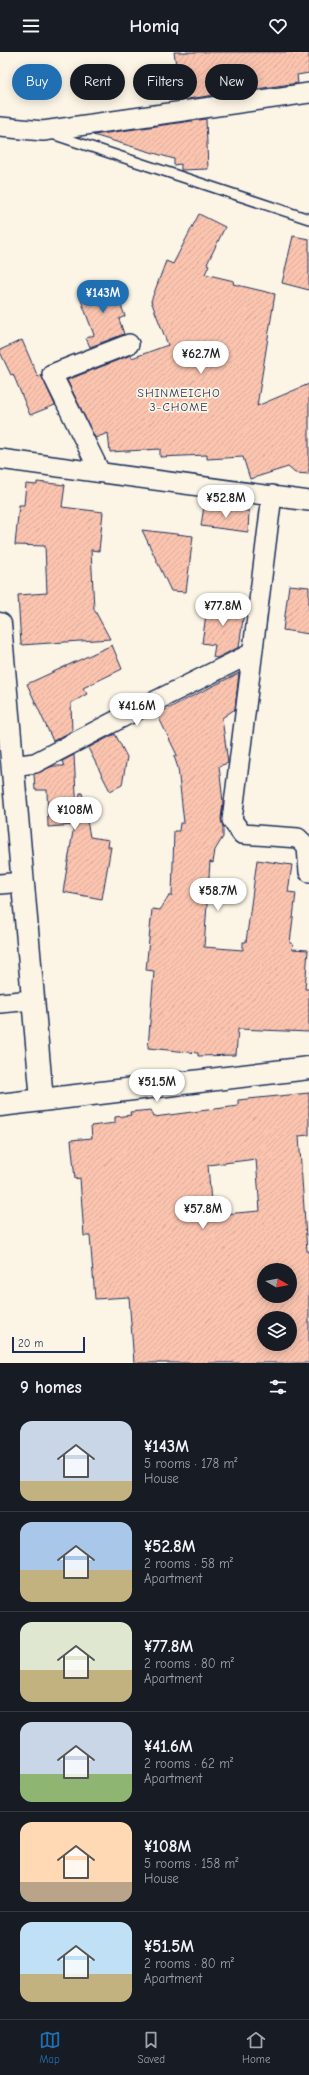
<!DOCTYPE html>
<html lang="en">
<head>
<meta charset="utf-8">
<style>
	body { margin:0; font-family:"Comic Neue",sans-serif; background:#242831; color:#f1f3f6; height:100vh; display:flex; flex-direction:column; font-size:15px; white-space:nowrap }
	* { box-sizing:border-box; margin:0 }
	p { font-size:13px; color:#9ea1a6 }
	.icon { flex:none; width:22px; height:22px; fill:none; stroke:currentColor; stroke-width:2; stroke-linecap:round; stroke-linejoin:round }
	.map { position:relative; height:1311px; overflow:hidden }
	.side { display:flex; flex-direction:column; background:#171b24; flex:1 }
	.side>* { flex:none }
	.top-card { position:absolute; left:12px; top:12px; width:285px; height:36px; display:flex; gap:8px }
	.needle { width:26px; rotate:99deg }
	.controls { position:absolute; left:257px; top:1211px; display:grid; gap:8px }
	.controls a { display:grid; place-items:center; width:40px; height:40px; border-radius:50%; background:#171b24; box-shadow:0 2px 10px #0003; font-size:20px }
	.scale { position:absolute; left:12px; bottom:10px; width:73px; box-sizing:border-box; padding-left:4px; border:2px solid #1b2f5e; border-top:0; font-size:11px; line-height:14px; white-space:nowrap; color:#1b2f5e; -webkit-text-stroke:3px #fcf5e5; paint-order:stroke }
	.price { position:absolute; translate:-50% -34px; padding:0 9px; border-radius:14px; background:#fff; color:#222; font-size:13px; line-height:26px; filter:drop-shadow(0 1px 2px #0008) }
	.price::after { content:''; position:absolute; left:50%; top:24px; width:12px; height:9px; margin-left:-6px; background:inherit; clip-path:polygon(0 0,100% 0,50% 100%) }
	.price.active { background:#1f6fb2; color:#fff }
	ul { padding:0; list-style:none }
	li { display:flex; align-items:center; gap:12px; height:100px; padding:0 20px }
	li+li { border-top:1px solid #363941 }
	li span { display:grid; place-items:center; flex:none; width:112px; height:80px; border-radius:12px; color:#555 }
	li>.icon { margin-inline-start:auto }
	span .icon { width:48px; height:48px; fill:#fffc; stroke-width:1 }
	li b { font-size:17px }
	h2 { display:flex; justify-content:space-between; align-items:center; height:48px; padding:0 20px; font-size:17px }
	.chip { padding:0 14px; border-radius:18px; background:#171b24; box-shadow:0 2px 10px #0003; font-size:14px; line-height:36px }
	.chip.active { background:#1f6fb2; color:#fff }
	header { display:flex; justify-content:space-between; align-items:center; height:52px; padding:0 20px; background:#171b24; font-size:18px; font-weight:700 }
	.dock { display:flex; justify-content:space-around; align-items:center; height:56px; border-top:1px solid #363941; background:#171b24; font-size:11px; color:#9ea1a6 }
	.dock a { display:grid; justify-items:center; gap:2px }
	.dock .active { color:#1f6fb2 }
	.map>svg:first-child { display:block }
	.building { fill:url(#building-hatch); stroke:#1b2f5e; fill-rule:evenodd }
	.lines { fill:none; stroke-linecap:round; stroke-linejoin:round }
	.service-casing { stroke:#1b2f5e; stroke-width:12 }
	.minor-casing { stroke:#1b2f5e; stroke-width:22 }
	.tertiary-casing { stroke:#1b2f5e; stroke-width:25 }
	.service { stroke:#fcf5e5; stroke-width:9 }
	.minor { stroke:#fcf5e5; stroke-width:19 }
	.tertiary { stroke:#fcf5e5; stroke-width:22 }
	.labels { text-anchor:middle; dominant-baseline:central; stroke-width:3.5; stroke-linejoin:round; paint-order:stroke }
	.neighbourhood-label { font-size:12px; letter-spacing:1px; fill:#1b2f5e; stroke:#fcf5e5 }
</style>
</head>
<body>
<header><svg class="icon" aria-label="menu" viewBox="0 0 24 24"><path d="M4 6h16M4 12h16M4 18h16"/></svg>Homiq<svg class="icon" aria-label="heart" viewBox="0 0 24 24"><path d="M12 20l-8-8c-3-5 5-10 8-4 3-6 11-1 8 4z"/></svg></header>
<div class="map">
<svg width="309" height="1311" viewBox="0 0 309 1311">
	<defs>
		<pattern id="building-hatch" width="6" height="6" patternUnits="userSpaceOnUse"><rect width="6" height="6" fill="#fbc4af"/><path d="M-1 1l2-2M0 6l6-6M5 7l2-2" fill="none" stroke="#d7a999"/></pattern>
	</defs>
	<rect width="100%" height="100%" fill="#fcf5e5"/>
	<filter id="ink" filterUnits="userSpaceOnUse"><feTurbulence type="fractalNoise" baseFrequency=".025" numOctaves="2"/><feDisplacementMap in="SourceGraphic" scale="8" xChannelSelector="R" yChannelSelector="G"/><feConvolveMatrix kernelMatrix="1 2 1 2 8 2 1 2 1" color-interpolation-filters="sRGB"/></filter>
	<g filter="url(#ink)">
		<path class="building" d="M174,0H309V21L297,23L298,31L181,48Z
			M206,67L208,117L181,118V112L174,113V107L93,83Z
			M199,162L225,175L207,212L209,213L205,222L234,229L233,232L275,242L257,354L309,332V422L295,421L288,415L250,427L243,405L207,407V403L160,405V397L110,400L108,381L95,386L67,328L131,303L132,306L168,293L151,249L166,209L173,212Z
			M293,184L309,187V238L282,231Z
			M112,230L125,264L119,267L124,282L90,295L86,286L94,283L79,243Z
			M22,288L38,325L41,323L55,353L30,363L13,322L11,323L0,300V298Z
			M37,430L65,433L62,455L103,460L99,499L91,498L94,557L110,587L21,593L18,543L47,541L45,494L15,493L19,453H24L26,432L37,433Z
			M204,454L249,459L248,480L201,474Z
			M142,478L193,484L186,540L171,539Z
			M289,533L309,535V582L283,578Z
			M208,548L245,553L239,595L217,606L213,605L215,593L202,591Z
			M112,593L122,617L83,636L87,642L71,651L72,679L53,689L27,632Z
			M239,621L235,657L222,666L228,711L219,714L223,750L221,767L223,775V785L215,798L213,811L210,810L204,895L243,898V890H246L257,808L292,813L288,840L296,841L290,891L293,892L292,897L308,898L305,937H309V980L238,977L236,1003L198,1004V1001L148,996L154,919L146,918L152,857L160,858L169,844H172L174,779H179L180,771H184L178,716L174,704L177,703L157,662Z
			M115,682L127,705L122,733L110,739L88,696Z
			M74,703L77,761L80,741H82L90,785L109,788L108,795H111L102,847L63,840L74,773L48,775L47,738H35L34,722L53,714H64L62,709Z
			M309,1041V1083L299,1084L307,1199H309V1311H134L129,1245L95,1247L90,1184H84L80,1126L75,1127L71,1088L92,1086L91,1074L115,1071V1065L131,1063L130,1060L151,1058L154,1065L238,1054V1048ZM256,1107L260,1159L212,1163L208,1113ZM264,1218H290V1244H264ZM264,1266H290V1292H264Z"/>
		<g class="lines">
			<g class="service-casing">
				<path id="service" d="M52,82L309,167"/>
			</g>
			<g class="minor-casing">
				<path id="minor" d="M0,75L43,79L309,41
					M0,407L309,449
					M100,420L52,322L129,292
					M272,443L232,768L242,782L298,786L307,795L309,820
					M12,714L35,711L123,665L252,601
					M0,832L22,830
					M0,951L32,948"/>
			</g>
			<g class="tertiary-casing">
				<path id="tertiary" d="M0,572L42,1048
					M0,1053L309,1016"/>
			</g>
			<use href="#service" class="service"/>
			<use href="#minor" class="minor"/>
			<use href="#tertiary" class="tertiary"/>
		</g>
	</g>
	<g class="labels">
		<g class="neighbourhood-label">
			<text x="179" y="341">SHINMEICHO<tspan x="179" dy="14">3-CHOME</tspan></text>
		</g>
	</g>
</svg>
<div class="controls">
<a><svg class="needle" viewBox="-14 -14 28 28"><path d="M0-13l5 13h-10z" fill="#e53935"/><path d="M0 13l5-13h-10z" fill="#9ea1a6"/></svg></a>
<a><svg class="icon" aria-label="layers" viewBox="0 0 24 24"><path d="M12 4l9 5-9 5-9-5zM3 14l9 5 9-5"/></svg></a>
</div>
<div class="scale">20 m</div>
<b class="price active" style="left:103px;top:262px">¥143M</b>
<b class="price" style="left:201px;top:323px">¥62.7M</b>
<b class="price" style="left:226px;top:467px">¥52.8M</b>
<b class="price" style="left:223px;top:575px">¥77.8M</b>
<b class="price" style="left:137px;top:675px">¥41.6M</b>
<b class="price" style="left:75px;top:779px">¥108M</b>
<b class="price" style="left:218px;top:860px">¥58.7M</b>
<b class="price" style="left:157px;top:1051px">¥51.5M</b>
<b class="price" style="left:203px;top:1178px">¥57.8M</b>
<div class="top-card">
<a class="chip active">Buy</a>
<a class="chip">Rent</a>
<a class="chip">Filters</a>
<a class="chip">New</a>
</div>
</div>
<section class="side">
<h2>9 homes<svg class="icon" aria-label="filters" viewBox="0 0 24 24"><path d="M4 7h16M4 17h16"/><circle cx="9" cy="7" r="2"/><circle cx="15" cy="17" r="2"/></svg></h2>
<ul>
<li><span style="background:linear-gradient(#c9d6e8 75%,#c2b280 0)"><svg class="icon" aria-label="home" viewBox="0 0 24 24"><path d="M3 11l9-7 9 7M6 9v11h12V9"/></svg></span><div><b>¥143M</b><p>5 rooms · 178 m²</p><p>House</p></div></li>
<li><span style="background:linear-gradient(#a9c7e8 60%,#c2b280 0)"><svg class="icon" aria-label="home" viewBox="0 0 24 24"><path d="M3 11l9-7 9 7M6 9v11h12V9"/></svg></span><div><b>¥52.8M</b><p>2 rooms · 58 m²</p><p>Apartment</p></div></li>
<li><span style="background:linear-gradient(#dfe7d0 60%,#c2b280 0)"><svg class="icon" aria-label="home" viewBox="0 0 24 24"><path d="M3 11l9-7 9 7M6 9v11h12V9"/></svg></span><div><b>¥77.8M</b><p>2 rooms · 80 m²</p><p>Apartment</p></div></li>
<li><span style="background:linear-gradient(#c9d6e8 65%,#8fb573 0)"><svg class="icon" aria-label="home" viewBox="0 0 24 24"><path d="M3 11l9-7 9 7M6 9v11h12V9"/></svg></span><div><b>¥41.6M</b><p>2 rooms · 62 m²</p><p>Apartment</p></div></li>
<li><span style="background:linear-gradient(#ffd9b3 75%,#b9a48a 0)"><svg class="icon" aria-label="home" viewBox="0 0 24 24"><path d="M3 11l9-7 9 7M6 9v11h12V9"/></svg></span><div><b>¥108M</b><p>5 rooms · 158 m²</p><p>House</p></div></li>
<li><span style="background:linear-gradient(#bfe0f5 65%,#c2b280 0)"><svg class="icon" aria-label="home" viewBox="0 0 24 24"><path d="M3 11l9-7 9 7M6 9v11h12V9"/></svg></span><div><b>¥51.5M</b><p>2 rooms · 80 m²</p><p>Apartment</p></div></li>
</ul>
</section>
<nav class="dock">
<a class="active"><svg class="icon" aria-label="map" viewBox="0 0 24 24"><path d="M3 6l6-2 6 2 6-2v14l-6 2-6-2-6 2zM9 4v14M15 6v14"/></svg>Map</a>
<a><svg class="icon" aria-label="saved" viewBox="0 0 24 24"><path d="M7 4h10v16l-5-4-5 4z"/></svg>Saved</a>
<a><svg class="icon" aria-label="home" viewBox="0 0 24 24"><path d="M3 11l9-7 9 7M6 9v11h12V9"/></svg>Home</a>
</nav>
</body>
</html>
